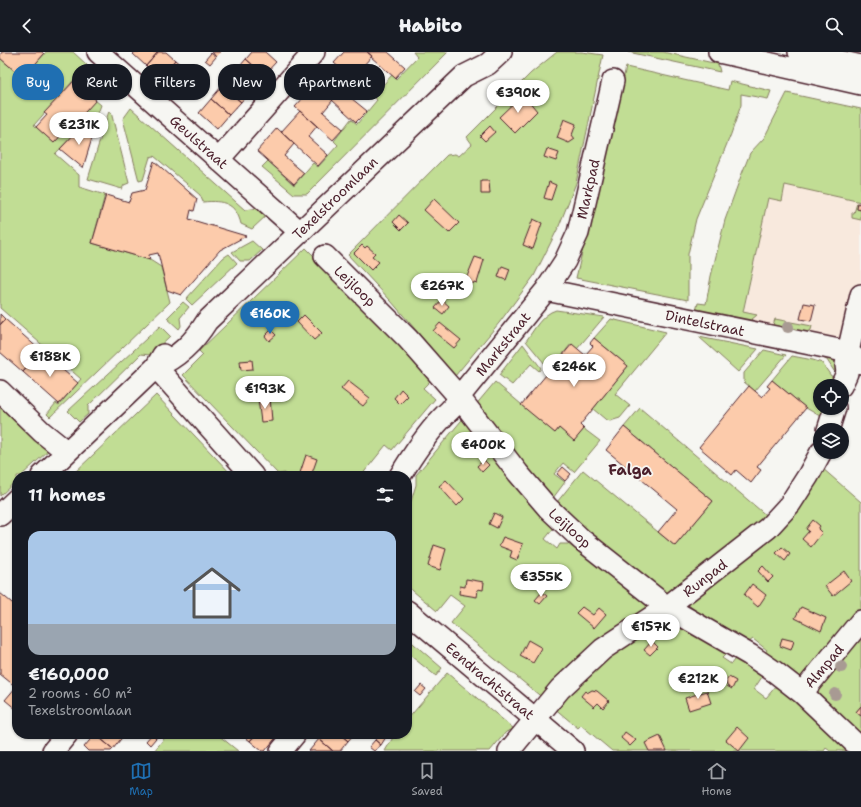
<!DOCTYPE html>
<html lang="en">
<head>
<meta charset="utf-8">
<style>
	body { margin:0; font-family:"Shantell Sans",sans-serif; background:#242831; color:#f1f3f6; height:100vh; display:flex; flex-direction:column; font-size:15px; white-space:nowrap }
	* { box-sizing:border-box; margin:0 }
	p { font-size:13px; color:#9ea1a6 }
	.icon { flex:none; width:22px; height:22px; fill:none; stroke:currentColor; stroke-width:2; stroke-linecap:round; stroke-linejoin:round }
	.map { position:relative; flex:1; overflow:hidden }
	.details { position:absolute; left:12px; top:419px; width:400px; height:268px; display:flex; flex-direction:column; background:#171b24; border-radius:16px; box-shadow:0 1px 3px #0004 }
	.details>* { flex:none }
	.guide { position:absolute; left:12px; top:12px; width:400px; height:36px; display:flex; gap:8px }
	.tools { position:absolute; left:813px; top:327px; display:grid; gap:8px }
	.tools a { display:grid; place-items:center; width:36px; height:36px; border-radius:50%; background:#171b24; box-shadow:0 1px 3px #0004; font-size:20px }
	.price { position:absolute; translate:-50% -34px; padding:0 9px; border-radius:14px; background:#fff; color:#222; font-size:13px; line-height:26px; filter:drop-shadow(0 1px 2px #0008) }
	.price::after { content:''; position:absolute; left:50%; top:24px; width:12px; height:9px; margin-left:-6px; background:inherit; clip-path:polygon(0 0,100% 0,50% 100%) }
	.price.selected { background:#1f6fb2; color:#fff }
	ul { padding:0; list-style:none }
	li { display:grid; align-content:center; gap:8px; height:212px; padding:0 16px }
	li+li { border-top:1px solid #363941 }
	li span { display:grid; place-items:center; height:124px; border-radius:12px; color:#555 }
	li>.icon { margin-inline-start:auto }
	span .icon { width:72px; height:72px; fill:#fffc; stroke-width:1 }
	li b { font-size:17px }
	h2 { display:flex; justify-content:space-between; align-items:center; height:48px; padding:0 16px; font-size:17px }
	.chip { padding:0 14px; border-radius:16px; background:#171b24; box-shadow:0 1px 3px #0004; font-size:14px; line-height:36px }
	.chip.selected { background:#1f6fb2; color:#fff }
	header { display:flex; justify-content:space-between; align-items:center; height:52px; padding:0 16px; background:#171b24; font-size:18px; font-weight:800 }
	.tab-bar { display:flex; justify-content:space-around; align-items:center; height:56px; border-top:1px solid #363941; background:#171b24; font-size:11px; color:#9ea1a6 }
	.tab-bar a { display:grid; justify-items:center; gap:2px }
	.tab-bar .selected { color:#1f6fb2 }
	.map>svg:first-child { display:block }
	.built { fill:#f8e9dd }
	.green { fill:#c1dd94; stroke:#867e60 }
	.building { fill:#fccbab; stroke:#4a1f2b }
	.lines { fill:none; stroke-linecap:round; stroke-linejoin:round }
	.minor-casing { stroke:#4a1f2b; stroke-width:24 }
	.minor { stroke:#f6f6f2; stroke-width:21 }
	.tree { fill:#a89a93 }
	.labels { text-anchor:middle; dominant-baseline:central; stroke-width:3.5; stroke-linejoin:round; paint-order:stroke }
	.street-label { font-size:14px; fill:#4a1f2b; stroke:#f6f6f2 }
	.neighbourhood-label { font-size:15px; font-weight:bold; fill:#4a1f2b; stroke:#f6f6f2 }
</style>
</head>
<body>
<header><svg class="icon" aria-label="back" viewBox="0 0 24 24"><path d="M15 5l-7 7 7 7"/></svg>Habito<svg class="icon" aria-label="search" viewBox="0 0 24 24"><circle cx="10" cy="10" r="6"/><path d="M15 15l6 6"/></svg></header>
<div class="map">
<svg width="861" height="699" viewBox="0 0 861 699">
	<rect width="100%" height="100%" fill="#f6f6f2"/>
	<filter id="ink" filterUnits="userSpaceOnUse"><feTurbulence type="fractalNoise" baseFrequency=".025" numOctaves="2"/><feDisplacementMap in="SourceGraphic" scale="8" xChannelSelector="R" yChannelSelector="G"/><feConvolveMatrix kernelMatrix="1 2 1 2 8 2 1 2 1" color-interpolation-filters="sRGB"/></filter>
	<g filter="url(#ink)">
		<path class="built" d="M785,133L861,150V301L742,268L768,146Z"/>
		<path class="green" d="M46,0H73L87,13L34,73L54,91L65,79L67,81L95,48L101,53L91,80L83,73L55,102L79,123V135L105,143L92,191L150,208L161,215L170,250L50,365L47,362L56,351L59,353L81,327L0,256V6L23,26Z
			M413,0H448L307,142H294L262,115L268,109L294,133L313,111L318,115L338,93L334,89L351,67L357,72L377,48L373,44L392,23L396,27L417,5Z
			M557,0H582L603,3L576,131L559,174L534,224L499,271L455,324L391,249L348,203L447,103L455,102L459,104L472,92L467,85L531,21Z
			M628,0H663L718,12L720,20Z
			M626,15L728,38L730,29L771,39L768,47L741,42V53L731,82L696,167L688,202V248L576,226Z
			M787,41L861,57V150L785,133L782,149L768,146L743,260L757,263L751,268V271L724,268L719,262L702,259L695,263L698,251L706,252L711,224L725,168L741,124L750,101L764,86Z
			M131,56L245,158L259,156L267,163L252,177L241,172C236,151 223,148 203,150L200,143L154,104L150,105L143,128L139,129L123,67Z
			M109,59L111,60L129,131L124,133L122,137L88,127Z
			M857,151H858L857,157L861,158V168L852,166V161H854Z
			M252,189L262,198L250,209H240L232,200Z
			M306,196L434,325L423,336L435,347L392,398L386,393L361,424H288L285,421L278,422L183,323L203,303L199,299Z
			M229,202L237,211L192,253L186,247L223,206Z
			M183,250L189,255L180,266L181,274L179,277L167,266Z
			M556,258L604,265L577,297L571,292L550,318L526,289C534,278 542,262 556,258Z
			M611,267L666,280L615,342L630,354L620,366L610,369L605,367L593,357L628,314L594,286Z
			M775,267L812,274L811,278L802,282L776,277L773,273Z
			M160,274L170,284L150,303L141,302L88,354V362L79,370L68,359Z
			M688,276L815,300L837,310V320L834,319L827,308L814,302L688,278Z
			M699,285L758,297L738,320Z
			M523,292L541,316L539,319L531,312L512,333L499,323Z
			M764,298L786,303L755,339L744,330V321Z
			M792,304L813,308L822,311L831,324L836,325L834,334H820V356H829L825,367L806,356L772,328Z
			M495,330L555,381L559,376L574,388L584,377L600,389L574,420L563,411L554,422L565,430L550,450L474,355Z
			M156,343L233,424H71L72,423Z
			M0,354L49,398L21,424H17V428L0,444Z
			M640,356L768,465L664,545L553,455L583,418L675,494L713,449L624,375Z
			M466,363L557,472L545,487L557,497L560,492H568L591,509L595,503L649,549L648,559L544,647L451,571L465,554L450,543L437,559L407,534V462L416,433V423Z
			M822,416L861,450V563L802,634L763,604L767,598L753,587L745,593L713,573L685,550Z
			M665,563L727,601L722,606L731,612L737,604L764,622L754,637L766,646L777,633L857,699H830L826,696L824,699H612L581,673L578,676L553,655L564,642L569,643L572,641L567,638Z
			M861,575V654L856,660L861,664V694L808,640Z
			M407,586L442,616L436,624L407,601Z
			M447,621L514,677L506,680L490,699H385L395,682H407V668Z
			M168,682H217L238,699H154Z"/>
		<path class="building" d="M2,0H42L44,2L23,26L0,6V3Z
			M135,0H158L146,14L133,2Z
			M158,0H166L175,8L159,26L146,14Z
			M212,0H221L216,5Z
			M252,0H265L276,10L264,23L246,7Z
			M344,0H367L372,4L362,15L381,33L372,44L334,11Z
			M367,0H388L405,15L395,26L371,5L372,4Z
			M211,1L216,5L210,12L205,8Z
			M246,7L264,23L252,37L234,21Z
			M175,8L189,20L173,38L159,26Z
			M339,15L356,30L346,42L367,59L356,70L320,37Z
			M194,20L199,24L193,31L188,27Z
			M234,21L252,37L241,50L222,34Z
			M188,27L193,31L187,38L182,34Z
			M74,29L82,36H85L87,38V40L96,48L66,81L65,79L54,91L36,75L47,63L44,61Z
			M315,33L333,48L323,60L343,77L333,88L295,55Z
			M222,34L241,50L229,63L211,47Z
			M523,42L537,59L515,81L499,65Z
			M211,47L229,63L217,77L199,61Z
			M300,59L317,74L308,85L328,103L318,114L281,80Z
			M564,67L576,72L572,83L575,87L569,91L557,86Z
			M83,73L93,83L83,116L60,97Z
			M490,74L495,80L485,89L480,84Z
			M277,76L294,92L284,104L304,121L294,132L257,99Z
			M547,97L559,101L556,109L544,105Z
			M154,109L197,147L194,159L191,158L189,167L246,184L220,198L181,243L167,238L158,201L149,203L150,208L92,191L106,143L129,150L132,141L145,138Z
			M481,129H489L490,142H481Z
			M549,130L556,133L551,148L544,146Z
			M434,147L459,171L449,181L424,158Z
			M858,151L861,152V158L857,157Z
			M399,163L408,171L401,178L393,170Z
			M533,167L542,171L533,197L523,193Z
			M362,193L365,196L367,194L375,201L372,204L379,210L371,218L354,201Z
			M475,205L484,208L477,231L474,230L473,232L469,231L470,228L466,227Z
			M502,214L510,217L506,228L498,225Z
			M442,248L449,254L443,262L435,256Z
			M804,251L815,253L811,269L800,267Z
			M0,262L5,267L0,273Z
			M304,263L322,281L314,288L297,270Z
			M5,267L41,299L23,320L0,300V273Z
			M440,271L461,288L454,296L433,279Z
			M271,278L276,283L269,289L265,284Z
			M594,286L628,314L580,373L584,377L574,389L559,376L555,381L521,353L572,292L585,303L593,294L590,291Z
			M41,299L78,331L59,352L23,320Z
			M252,308L253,317L241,318L240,309Z
			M772,328L806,356L757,415L761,418L751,431L736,418L732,423L699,395L749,334L762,345L770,336L767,334Z
			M348,329L370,346L363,354L341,337Z
			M401,337L408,344L400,352L394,346Z
			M270,345L272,369L261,370L258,347Z
			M624,375L713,449L675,494L658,480L677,457L606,398Z
			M306,403L317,407L311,424H299Z
			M484,408L489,413L482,420L477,414Z
			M563,415L571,422L565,429L557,422Z
			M446,428L464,447L457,454L439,434Z
			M494,461L502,465L497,476L489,472Z
			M813,468L820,474L818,477L822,481L811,495L802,487L809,479L806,477Z
			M503,485L523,492L517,508L510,505L512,499L499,494Z
			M434,493L446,497L440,518L428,514Z
			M782,495L790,502L785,509L776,501Z
			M763,514L773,525L768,530L758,519Z
			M560,519L567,524L560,533L553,528Z
			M844,519L851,529L833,544L825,534Z
			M466,527L484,530L483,538L478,537L477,545L459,542L460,534L465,535Z
			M752,532L766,543L758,555L744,543Z
			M542,540L547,544L540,552L535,548Z
			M0,541L17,555V658L5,648L16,635L0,622Z
			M582,555L593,563L599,556L606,562L594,576L576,561Z
			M801,555L826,566L821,579L795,566Z
			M782,586L794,589L791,598L780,594Z
			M528,588L542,596L533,611L520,604Z
			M652,589L658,595L650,603L644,598Z
			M729,625L736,629L732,637L727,634L726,629Z
			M421,633L426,637L420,644L415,640Z
			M592,638L597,639L609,649L603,656L598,651L594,655L581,644L585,639L587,641Z
			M707,639L711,651L689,658L685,646Z
			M861,654V664L856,660Z
			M737,675L749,686L739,699L726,688Z
			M625,680L636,688L630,694L621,686Z
			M95,682H124V683L113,697Z
			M95,682L113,697L111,699H88L84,695Z
			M152,682H160L156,686Z
			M152,682L156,686L150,693L146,689Z
			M241,682H256L250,689Z
			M256,682H279L265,699H262L250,689Z
			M323,682H340L348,689L340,699H333L319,687Z
			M340,682H354L348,689Z
			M380,682H382L386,685L381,693L375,688Z
			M660,684L667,699H649L645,691Z
			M319,687L333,699H309Z
			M375,688L381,693L374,699L369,695Z"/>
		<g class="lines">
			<g class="minor-casing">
				<path id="minor" d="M98,0L300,180
					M719,0L861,32
					M799,0L861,14
					M219,107L314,0
					M325,204L408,287L459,345L518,421L548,456L582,488L667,555L750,603L775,620L802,641L861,697
					M546,238L815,293L848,300L861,311
					M156,315C179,305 194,290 207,269L464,24L488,12L501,0
					M156,315L253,424
					M841,334L847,321L846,313L848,300L861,243
					M0,339L42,380L67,400
					M828,378L835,356
					M42,424L156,315L163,303
					M400,424C412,404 426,383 442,366C450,357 454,357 459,345L546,238L565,209L578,181L613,29
					M0,463L17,447
					M407,559L573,699
					M802,641L861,569
					M53,699L67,682
					M281,699L295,682
					M509,699L560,637L603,597L667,555L768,476L790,452L808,424L821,400"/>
			</g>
			<use href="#minor" class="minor"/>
		</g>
		<g class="tree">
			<circle cx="788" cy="275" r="6"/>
			<circle cx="841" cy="615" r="6"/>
			<circle cx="835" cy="642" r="6"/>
		</g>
	</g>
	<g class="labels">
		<g class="street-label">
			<text transform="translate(199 90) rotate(42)">Geulstraat</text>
			<text transform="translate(588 137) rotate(-77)">Markpad</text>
			<text transform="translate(335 146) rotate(-44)">Texelstroomlaan</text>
			<text transform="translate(355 234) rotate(44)">Leijloop</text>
			<text transform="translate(705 271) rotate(12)">Dintelstraat</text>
			<text transform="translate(503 292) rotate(-51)">Markstraat</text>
			<text transform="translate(570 476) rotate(42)">Leijloop</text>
			<text transform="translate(705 526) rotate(-38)">Runpad</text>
			<text transform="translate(824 614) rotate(-50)">Almpad</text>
			<text transform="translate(490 629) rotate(40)">Eendrachtstraat</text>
		</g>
		<g class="neighbourhood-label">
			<text x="630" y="418">Falga</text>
		</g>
	</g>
</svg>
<div class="tools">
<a><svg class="icon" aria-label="locate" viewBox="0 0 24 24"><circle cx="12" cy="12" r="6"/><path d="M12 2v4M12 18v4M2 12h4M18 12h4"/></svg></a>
<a><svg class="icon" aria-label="layers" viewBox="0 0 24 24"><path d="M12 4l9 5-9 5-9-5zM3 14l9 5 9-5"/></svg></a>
</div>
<b class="price" style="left:518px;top:62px">€390K</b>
<b class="price" style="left:79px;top:94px">€231K</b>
<b class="price" style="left:442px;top:255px">€267K</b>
<b class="price selected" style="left:270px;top:283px">€160K</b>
<b class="price" style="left:50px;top:326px">€188K</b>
<b class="price" style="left:574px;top:336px">€246K</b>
<b class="price" style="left:265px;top:358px">€193K</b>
<b class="price" style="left:483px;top:414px">€400K</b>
<b class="price" style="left:541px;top:546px">€355K</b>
<b class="price" style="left:651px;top:596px">€157K</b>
<b class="price" style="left:698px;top:648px">€212K</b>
<div class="guide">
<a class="chip selected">Buy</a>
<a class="chip">Rent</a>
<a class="chip">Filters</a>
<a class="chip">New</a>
<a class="chip">Apartment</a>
</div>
<section class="details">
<h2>11 homes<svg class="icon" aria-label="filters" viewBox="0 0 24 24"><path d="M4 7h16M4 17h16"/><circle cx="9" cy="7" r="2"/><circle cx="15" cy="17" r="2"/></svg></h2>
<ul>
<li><span style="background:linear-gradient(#a9c7e8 75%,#9aa5b1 0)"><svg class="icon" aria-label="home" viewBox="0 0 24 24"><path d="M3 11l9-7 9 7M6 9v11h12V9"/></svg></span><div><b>€160,000</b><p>2 rooms · 60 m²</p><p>Texelstroomlaan</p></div></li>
</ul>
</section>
</div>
<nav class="tab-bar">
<a class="selected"><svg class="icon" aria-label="map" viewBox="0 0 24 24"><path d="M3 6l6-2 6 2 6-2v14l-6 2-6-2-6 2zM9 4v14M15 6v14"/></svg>Map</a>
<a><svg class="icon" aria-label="saved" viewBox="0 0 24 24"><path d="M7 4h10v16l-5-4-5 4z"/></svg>Saved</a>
<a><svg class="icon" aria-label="home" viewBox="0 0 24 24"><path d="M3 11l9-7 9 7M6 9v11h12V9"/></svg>Home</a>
</nav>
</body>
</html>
